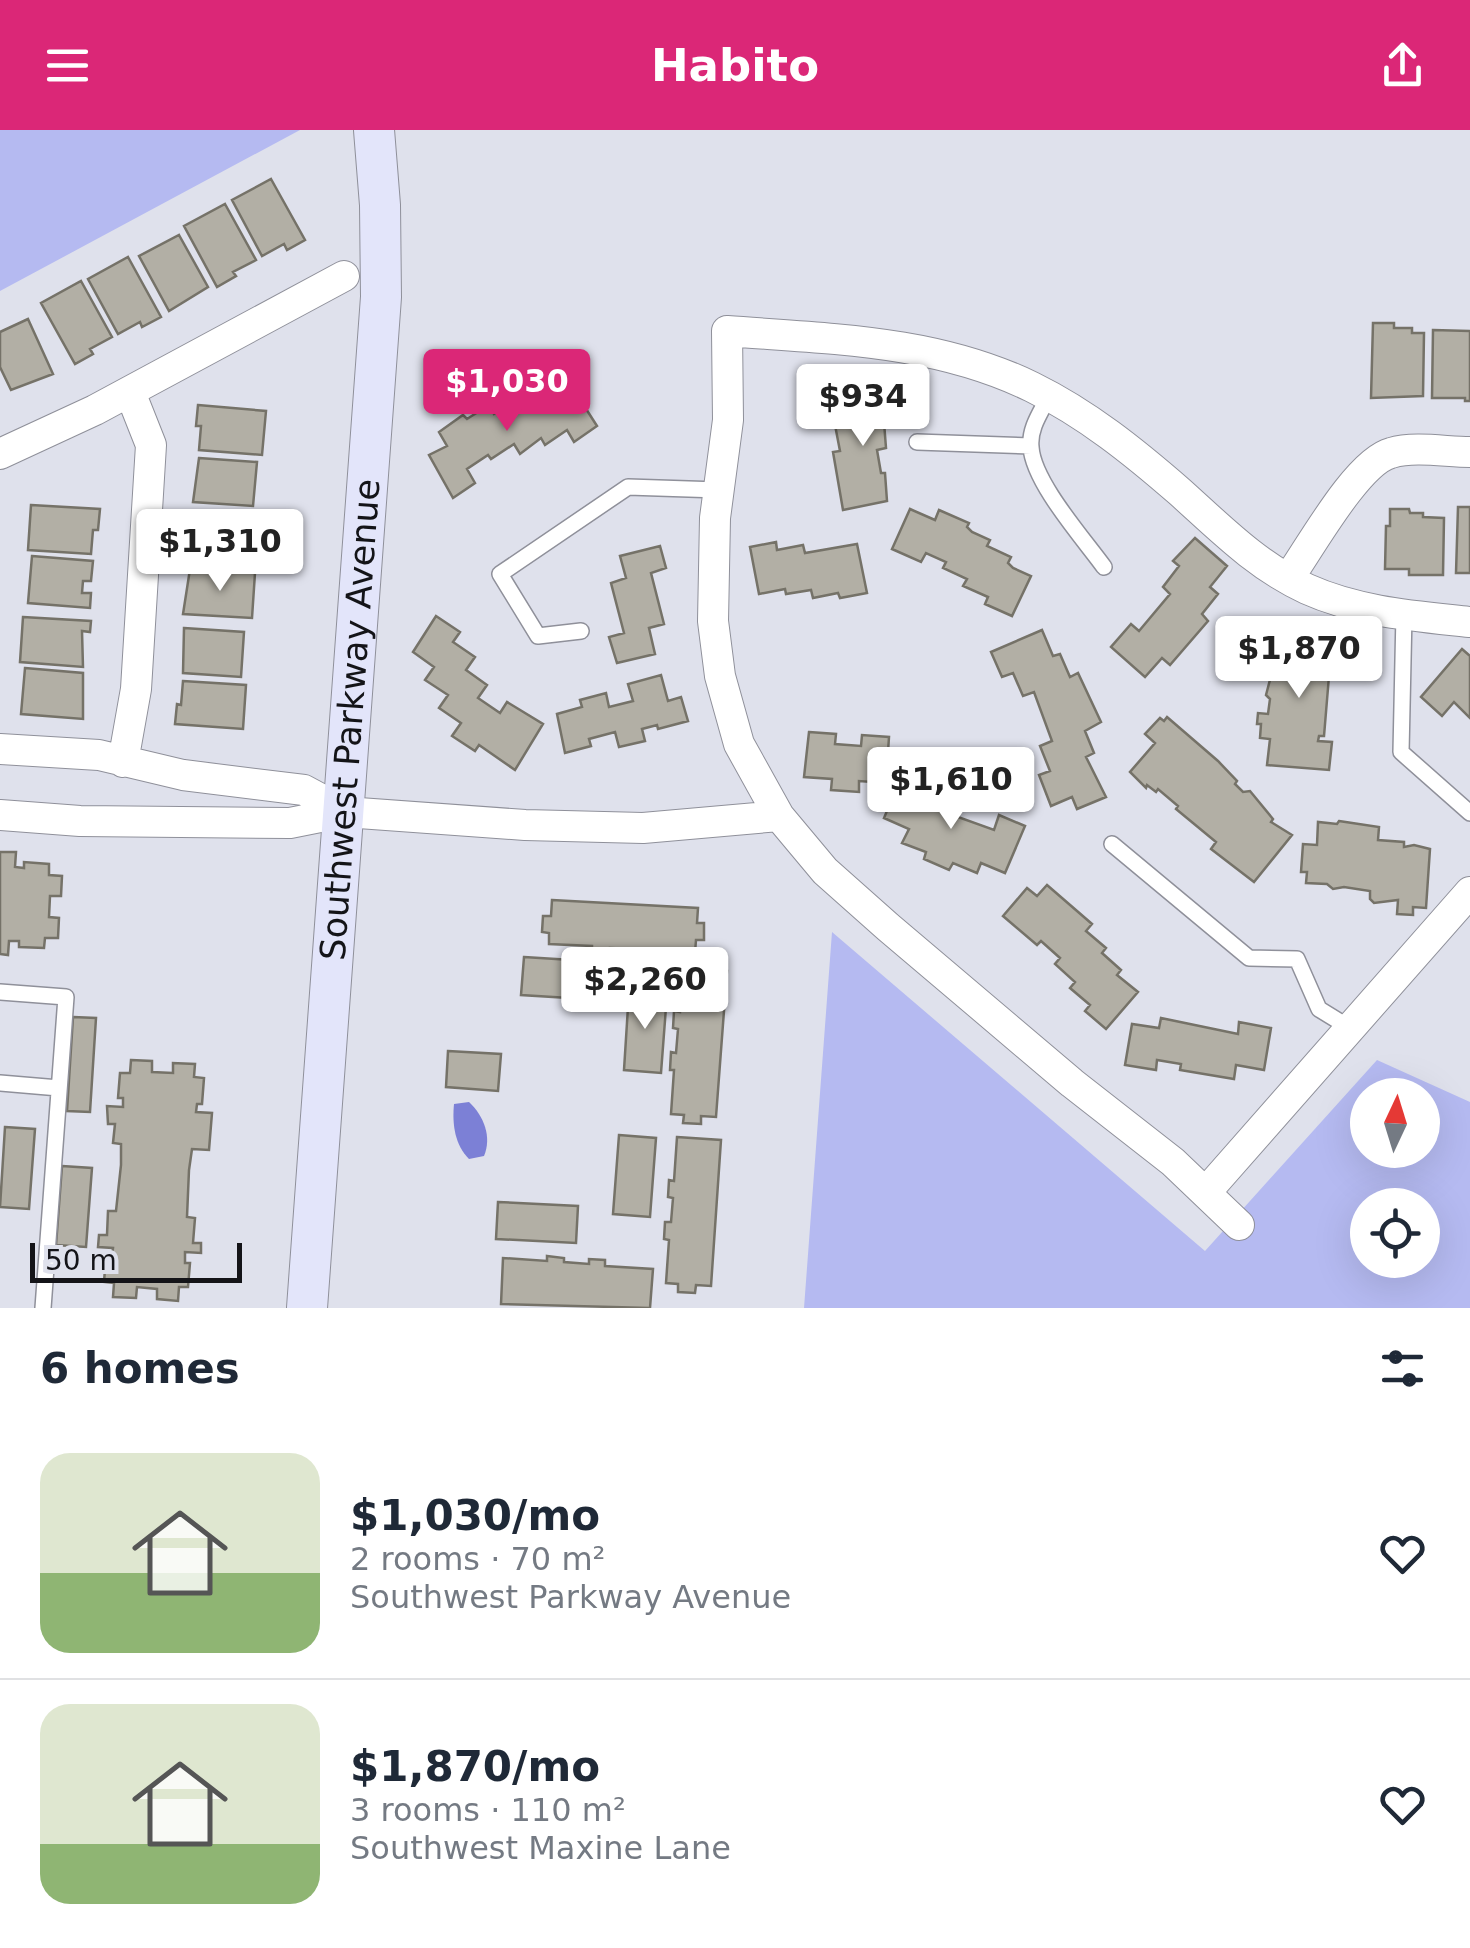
<!DOCTYPE html>
<html lang="en">
<head>
<meta charset="utf-8">
<style>
	body { margin:0; font-family:"DejaVu Sans",sans-serif; background:#f6f6f7; color:#1f2937; height:100vh; display:flex; flex-direction:column; font-size:38px; white-space:nowrap }
	* { box-sizing:border-box; margin:0 }
	p { font-size:32px; color:#747a83 }
	.icon { flex:none; width:55px; height:55px; fill:none; stroke:currentColor; stroke-width:2; stroke-linecap:round; stroke-linejoin:round }
	.map { position:relative; height:1178px; overflow:hidden }
	.details { display:flex; flex-direction:column; background:#fff; flex:1 }
	.details>* { flex:none }
	.needle { width:65px; rotate:4deg }
	.buttons { position:absolute; left:1350px; top:948px; display:grid; gap:20px }
	.buttons a { display:grid; place-items:center; width:90px; height:90px; border-radius:50%; background:#fff; box-shadow:0 10px 40px #0002; font-size:50px }
	.scale { position:absolute; left:30px; bottom:25px; width:212px; box-sizing:border-box; padding-left:10px; border:5px solid #141418; border-top:0; font-size:28px; line-height:35px; white-space:nowrap; color:#141418; -webkit-text-stroke:8px #dfe1ec; paint-order:stroke }
	.price { position:absolute; translate:-50% -85px; padding:0 22px; border-radius:10px; background:#fff; color:#222; font-size:32px; line-height:65px; filter:drop-shadow(0 2px 5px #0008) }
	.price::after { content:''; position:absolute; left:50%; top:60px; width:30px; height:22px; margin-left:-15px; background:inherit; clip-path:polygon(0 0,100% 0,50% 100%) }
	.price.selected { background:#db2777; color:#fff }
	ul { padding:0; list-style:none }
	li { display:flex; align-items:center; gap:30px; height:250px; padding:0 40px }
	li+li { border-top:2px solid #e0e1e3 }
	li span { display:grid; place-items:center; flex:none; width:280px; height:200px; border-radius:30px; color:#555 }
	li>.icon { margin-inline-start:auto }
	span .icon { width:120px; height:120px; fill:#fffc; stroke-width:1 }
	li b { font-size:42px }
	h2 { display:flex; justify-content:space-between; align-items:center; height:120px; padding:0 40px; font-size:42px }
	header { display:flex; justify-content:space-between; align-items:center; height:130px; padding:0 40px; background:#db2777; color:#fff; font-size:45px; font-weight:700 }
	.map>svg:first-child { display:block }
	.green { fill:#b5baf1; fill-rule:evenodd }
	.water { fill:#7c80d6 }
	.building { fill:#b2afa5; stroke:#757268; stroke-width:2.5 }
	.lines { fill:none; stroke-linecap:round; stroke-linejoin:round }
	.lane-casing { stroke:#8f909a; stroke-width:18 }
	.street-casing { stroke:#8f909a; stroke-width:32 }
	.secondary-casing { stroke:#8f909a; stroke-width:42 }
	.lane { stroke:#fff; stroke-width:15 }
	.street { stroke:#fff; stroke-width:30 }
	.secondary { stroke:#e3e5fa; stroke-width:40 }
	.labels { text-anchor:middle; dominant-baseline:central; stroke-width:8; stroke-linejoin:round; paint-order:stroke }
	.street-label { font-size:35px; fill:#141418; stroke:#dfe1ec }
</style>
</head>
<body>
<header><svg class="icon" aria-label="menu" viewBox="0 0 24 24"><path d="M4 6h16M4 12h16M4 18h16"/></svg>Habito<svg class="icon" aria-label="share" viewBox="0 0 24 24"><path d="M12 15V3M7 8l5-5 5 5M5 13v7h14v-7"/></svg></header>
<div class="map">
<svg width="1470" height="1178" viewBox="0 0 1470 1178">
	<rect width="100%" height="100%" fill="#dfe1ec"/>
	<path class="green" d="M0,0H300L0,161Z
		M832,802L1205,1121L1377,930L1470,972V1178H804ZM1368,965H1422V1020H1368ZM1368,1075H1422V1130H1368Z"/>
	<path class="water" d="M469,972C484,986 492,1007 484,1026L469,1029C455,1015 452,995 454,974Z"/>
	<path class="building" d="M271,49L305,110L287,120L284,114L262,126L232,70Z
		M225,74L256,130L233,142L236,146L217,157L184,96Z
		M179,105L208,157L169,181L139,126Z
		M128,127L161,187L142,197L140,192L118,204L88,149Z
		M81,151L112,207L90,219L93,224L75,234L41,173Z
		M28,189L53,244L11,260L0,237V202Z
		M1373,193H1394V198H1412V203H1424L1423,266L1371,268Z
		M1433,200L1470,201V271H1465V268H1432Z
		M572,257L597,296L574,312L567,300L545,315L541,308L520,324L514,314L491,329L488,325L467,339L475,353L453,368L429,325L447,316L439,302L463,285L467,289L489,275L494,284L515,269L520,276L541,262L549,272Z
		M888,258L893,290L884,292L886,318L877,320L881,343H885L887,371L843,380L833,322L840,321L835,295L848,292L843,266Z
		M198,275L266,281L262,325L199,320L201,296H196Z
		M199,328L257,332L253,376L193,372Z
		M31,375L100,379L98,400H93L91,424L28,420Z
		M1458,377H1470V443H1456Z
		M910,379L935,390L939,380L969,393L967,397L972,402L990,410L987,416L1011,427L1008,433L1013,438L1031,446L1012,486L985,474L988,467L963,456L967,449L943,438L946,432L926,423L921,432L892,419Z
		M1390,379H1409L1410,383H1423V387L1444,388L1443,445H1409V439H1385L1386,396H1390Z
		M190,387L258,392L255,436L192,431L193,407H188Z
		M1195,408L1227,436L1210,457L1218,464L1202,484L1208,491L1170,535L1162,528L1145,547L1111,517L1131,494L1139,501L1170,464L1163,457L1179,436L1173,431Z
		M776,412L777,420L803,415L805,423L857,414L867,463L840,468L838,463L813,468L811,460L786,464L785,459L759,464L750,417Z
		M660,416L666,438L651,443L664,494L649,498L655,524L617,533L609,507L624,503L611,453L626,448L620,426Z
		M32,426L93,431L91,451H83L82,463H91L90,478L28,473Z
		M190,439L255,443L252,488L183,484Z
		M436,486L460,502L453,512L475,527L466,540L487,555L478,568L500,583L507,572L543,594L515,640L479,615L475,621L452,606L461,593L439,578L448,565L425,550L434,537L413,522Z
		M23,487L91,491L90,502L82,501L83,537L20,532Z
		M184,498L244,502L241,547L183,543Z
		M1042,500L1053,526L1060,524L1070,547L1078,543L1101,592L1085,601L1094,623L1086,627L1106,667L1077,679L1072,667L1051,676L1039,645L1050,641L1040,616L1052,611L1034,562L1023,566L1013,543L1002,547L991,522Z
		M1280,502L1340,507L1338,534H1330L1324,606H1319L1318,611L1332,612L1329,640L1267,635L1270,609L1260,608L1261,594H1257L1258,583L1268,584L1270,569L1266,565L1272,542L1267,539L1268,530L1278,527Z
		M1462,519L1470,526V588L1454,572L1442,586L1421,567Z
		M25,538L83,543V589L21,584Z
		M661,545L668,571L681,567L688,591L658,599L657,595L642,599L645,611L619,617L615,602L589,609L591,616L565,623L557,584L582,577L580,570L606,563L609,577L633,571L628,554Z
		M183,551L246,555L243,599L175,594L177,574L181,575Z
		M1167,587L1218,631L1237,651L1235,654L1243,662L1250,661L1273,689L1271,692L1292,705L1254,752L1211,719L1216,712L1176,679L1178,676L1158,659L1156,662L1147,655L1146,658L1130,642L1155,613L1145,604L1160,588L1164,591Z
		M809,602L836,604L835,614L861,616L862,605L889,607L886,653L859,651V662L831,660L832,649L804,647Z
		M902,645L927,655L921,670L945,679L944,682L994,700L999,685L1025,696L1005,743L981,733L977,743L953,733L949,740L924,729L926,722L902,713L909,699L884,688Z
		M1339,691L1379,697L1378,710L1404,712V717L1414,715L1430,719L1426,778L1413,777V785L1397,784L1398,770L1374,773L1370,769V761L1344,757L1333,759L1327,754L1306,753L1307,742H1301L1303,714L1317,715L1318,692L1337,694Z
		M0,722H16L15,737L24,738V732L49,734V745L62,746L61,766H50L49,787L59,788L58,808H45L44,818L19,817V811H9L8,825L0,824Z
		M1047,755L1092,794L1086,801L1106,818L1102,823L1121,840L1117,845L1138,862L1106,899L1085,881L1090,875L1070,858L1075,852L1055,834L1060,828L1041,811L1037,815L1003,786L1027,758L1037,766Z
		M552,770L698,778L697,793H704V810H696L695,823L652,820L651,825L634,824V819L610,818V822H592V816L549,814V803L542,802L543,786H551Z
		M524,827L603,832L601,870L521,865Z
		M683,838L727,841L716,987L701,986V994L683,993L684,985L671,984L674,940H670L671,922L676,923L678,899L673,898L674,881L680,882Z
		M629,861L667,864L661,943L624,940Z
		M73,887L96,888L90,982L67,981Z
		M1161,888L1238,904L1239,892L1271,898L1264,940L1236,935L1234,949L1180,940L1181,934L1157,930L1156,940L1125,935L1132,894L1159,898Z
		M448,921L501,924L498,961L446,957Z
		M131,930L152,931V942L173,943V933L195,934L194,947L204,948L202,974H197L196,982L212,983L209,1020L192,1019L189,1040L187,1087L195,1088L193,1113H201V1123L185,1122V1133H190L188,1157H179L178,1171L157,1169V1159L137,1157L136,1168L113,1167L114,1153L104,1152L106,1126L112,1127L113,1118L98,1117L99,1105H107L108,1081H116L121,1035V1014L113,1013L115,994H108L107,976L123,977V968H118L120,943H130Z
		M5,997L35,999L29,1079L0,1077Z
		M619,1005L656,1008L650,1087L613,1084Z
		M677,1007L721,1010L711,1156L696,1155L695,1163L678,1162V1154L666,1153L669,1110L664,1109L665,1092H671L673,1068L668,1067L669,1050L674,1051Z
		M62,1036L92,1038L86,1117L56,1115Z
		M498,1072L578,1076L576,1113L496,1109Z
		M547,1126L564,1128V1132L589,1134V1129L605,1130V1136L653,1139L650,1178L501,1174L503,1128L547,1131Z"/>
	<g class="lines">
		<g class="lane-casing">
			<path id="lane" d="M1049,266C1041,282 1029,298 1031,317C1033,352 1083,408 1104,437
				M917,312L1031,316
				M1404,484L1401,622L1470,683
				M581,501L538,506L500,444L628,357L719,360
				M1112,714L1249,828L1297,829L1319,879L1350,898
				M0,862L66,867L43,1178
				M0,953L59,958"/>
		</g>
		<g class="street-casing">
			<path id="street" d="M0,324L95,280L344,146
				M1288,449C1310,418 1357,332 1391,323C1415,316 1446,322 1470,322
				M0,619L99,625L183,645L304,660L345,682
				M123,632L136,559L151,315L130,262
				M0,685L80,691L290,693L345,682L525,695L643,698L779,686
				M1206,1062L1470,762
				M1239,1095L1173,1032L1072,953L888,797L825,741L779,686L739,614L720,546L713,491L715,388L728,290L727,201C831,209 936,210 1032,257C1087,284 1134,322 1180,362C1220,398 1257,436 1307,459C1358,482 1415,486 1470,492"/>
		</g>
		<g class="secondary-casing">
			<g id="secondary">
				<path id="s1" d="M307,1178L381,167L380,75L374,0"/>
			</g>
		</g>
		<use href="#lane" class="lane"/>
		<use href="#street" class="street"/>
		<use href="#secondary" class="secondary"/>
	</g>
	<g class="labels">
		<g class="street-label">
			<text stroke="none"><textPath href="#s1" startOffset="590">Southwest Parkway Avenue</textPath></text>
		</g>
	</g>
</svg>
<div class="buttons">
<a><svg class="needle" viewBox="-14 -14 28 28"><path d="M0-13l5 13h-10z" fill="#e53935"/><path d="M0 13l5-13h-10z" fill="#747a83"/></svg></a>
<a><svg class="icon" aria-label="locate" viewBox="0 0 24 24"><circle cx="12" cy="12" r="6"/><path d="M12 2v4M12 18v4M2 12h4M18 12h4"/></svg></a>
</div>
<div class="scale">50 m</div>
<b class="price selected" style="left:507px;top:304px">$1,030</b>
<b class="price" style="left:863px;top:319px">$934</b>
<b class="price" style="left:220px;top:464px">$1,310</b>
<b class="price" style="left:1299px;top:571px">$1,870</b>
<b class="price" style="left:951px;top:702px">$1,610</b>
<b class="price" style="left:645px;top:902px">$2,260</b>
</div>
<section class="details">
<h2>6 homes<svg class="icon" aria-label="filters" viewBox="0 0 24 24"><path d="M4 7h16M4 17h16"/><circle cx="9" cy="7" r="2"/><circle cx="15" cy="17" r="2"/></svg></h2>
<ul>
<li><span style="background:linear-gradient(#dfe7d0 60%,#8fb573 0)"><svg class="icon" aria-label="home" viewBox="0 0 24 24"><path d="M3 11l9-7 9 7M6 9v11h12V9"/></svg></span><div><b>$1,030/mo</b><p>2 rooms · 70 m²</p><p>Southwest Parkway Avenue</p></div><svg class="icon" aria-label="heart" viewBox="0 0 24 24"><path d="M12 20l-8-8c-3-5 5-10 8-4 3-6 11-1 8 4z"/></svg></li>
<li><span style="background:linear-gradient(#dfe7d0 70%,#8fb573 0)"><svg class="icon" aria-label="home" viewBox="0 0 24 24"><path d="M3 11l9-7 9 7M6 9v11h12V9"/></svg></span><div><b>$1,870/mo</b><p>3 rooms · 110 m²</p><p>Southwest Maxine Lane</p></div><svg class="icon" aria-label="heart" viewBox="0 0 24 24"><path d="M12 20l-8-8c-3-5 5-10 8-4 3-6 11-1 8 4z"/></svg></li>
</ul>
</section>
</body>
</html>
